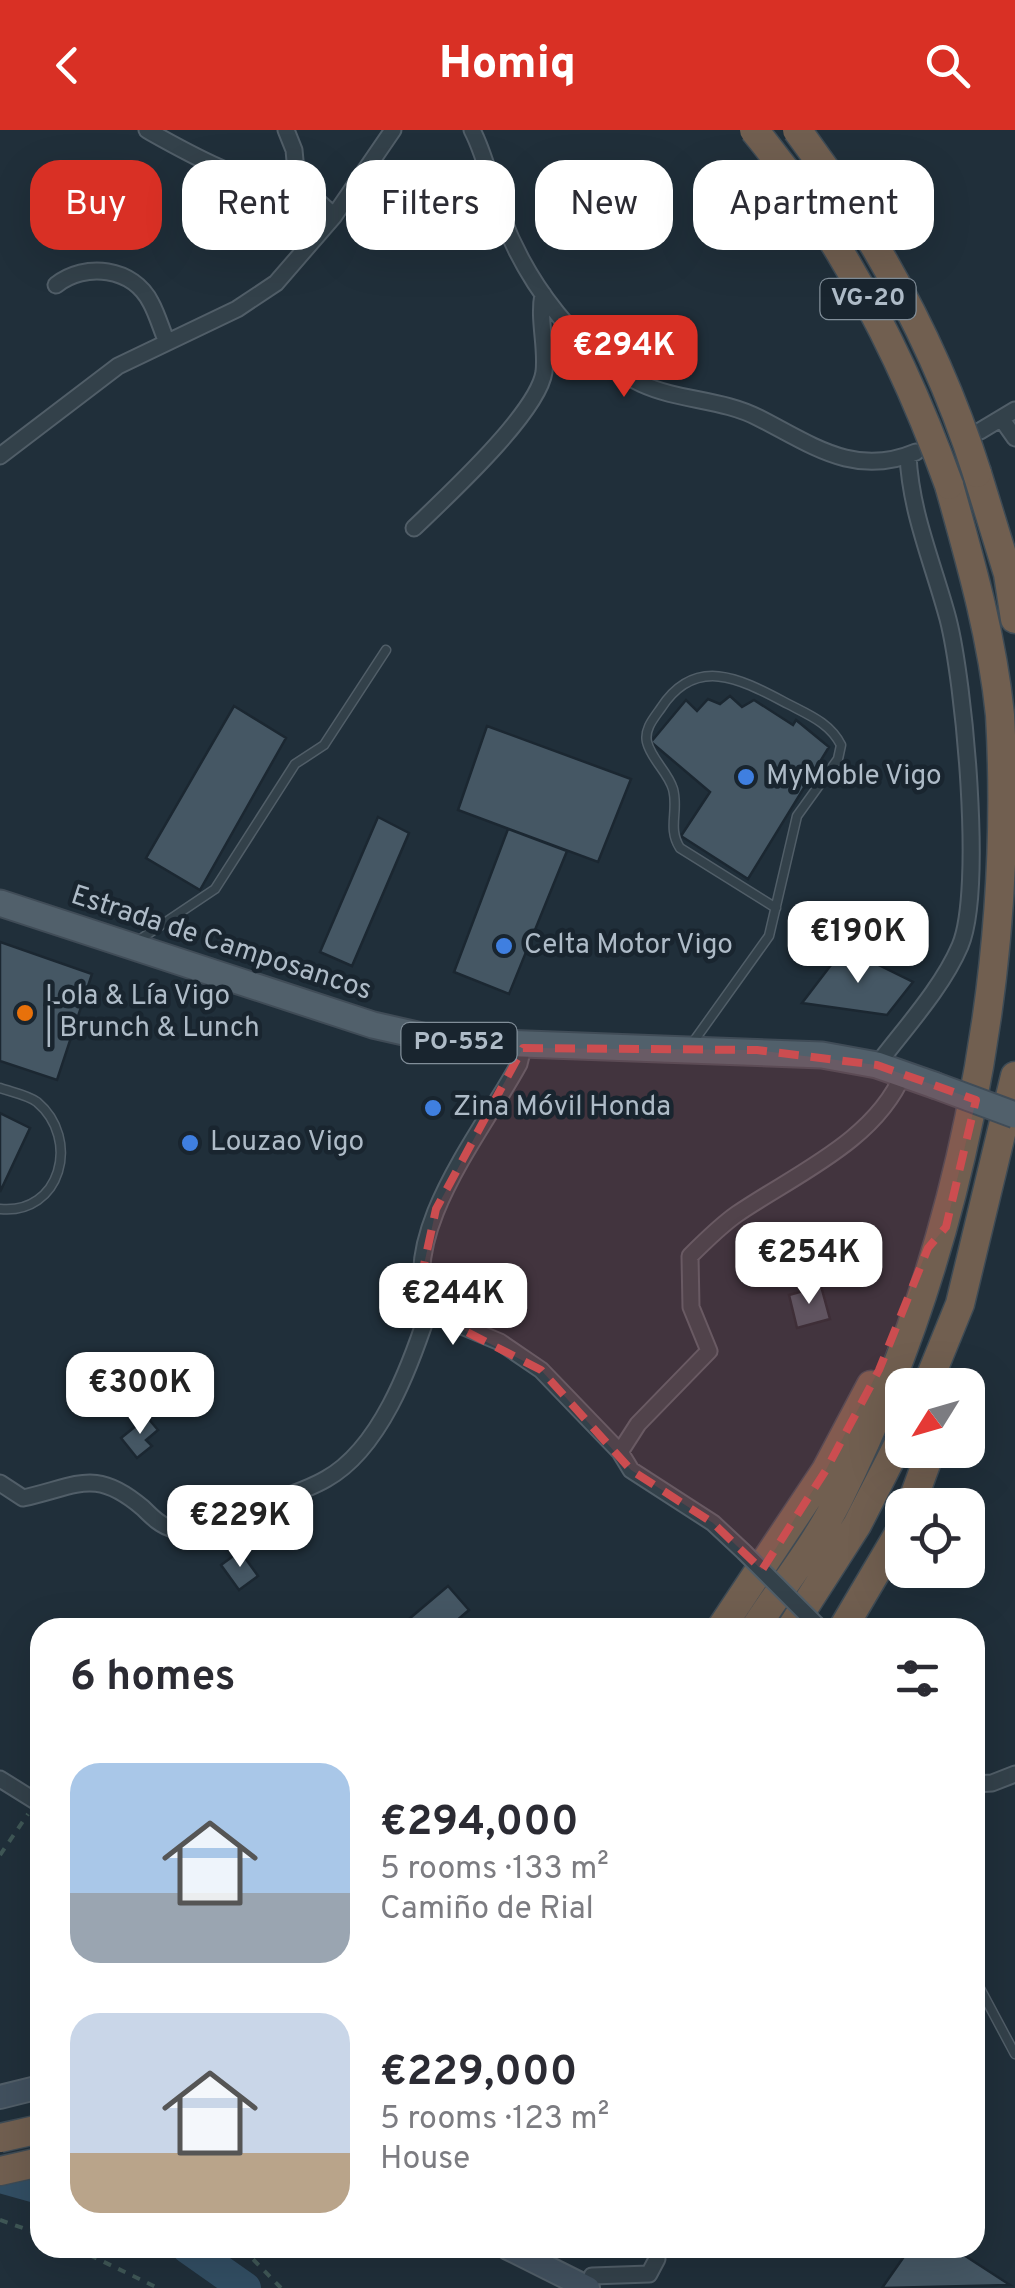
<!DOCTYPE html>
<html lang="en">
<head>
<meta charset="utf-8">
<style>
	body { margin:0; font-family:Overpass,sans-serif; background:#f7f7f7; color:#2b2b33; height:100vh; display:flex; flex-direction:column; font-size:38px; white-space:nowrap }
	* { box-sizing:border-box; margin:0 }
	p { font-size:32px; color:#7c7c81 }
	.icon { flex:none; width:55px; height:55px; fill:none; stroke:currentColor; stroke-width:2; stroke-linecap:round; stroke-linejoin:round }
	.map { position:relative; flex:1; overflow:hidden }
	.panel { position:absolute; left:30px; top:1488px; width:955px; height:640px; display:flex; flex-direction:column; background:#fff; border-radius:30px; box-shadow:0 10px 40px #0002 }
	.panel>* { flex:none }
	.guide { position:absolute; left:30px; top:30px; width:955px; height:90px; display:flex; gap:20px }
	.needle { width:65px; rotate:233deg }
	.controls { position:absolute; left:885px; top:1238px; display:grid; gap:20px }
	.controls a { display:grid; place-items:center; width:100px; height:100px; border-radius:20px; background:#fff; box-shadow:0 10px 40px #0002; font-size:50px }
	.price { position:absolute; translate:-50% -85px; padding:0 22px; border-radius:20px; background:#fff; color:#222; font-size:32px; line-height:65px; filter:drop-shadow(0 2px 5px #0008) }
	.price::after { content:''; position:absolute; left:50%; top:60px; width:30px; height:22px; margin-left:-15px; background:inherit; clip-path:polygon(0 0,100% 0,50% 100%) }
	.price.current { background:#d93025; color:#fff }
	ul { padding:0; list-style:none }
	li { display:flex; align-items:center; gap:30px; height:250px; padding:0 40px }
	li span { display:grid; place-items:center; flex:none; width:280px; height:200px; border-radius:30px; color:#555 }
	li>.icon { margin-inline-start:auto }
	span .icon { width:120px; height:120px; fill:#fffc; stroke-width:1 }
	li b { font-size:42px }
	h2 { display:flex; justify-content:space-between; align-items:center; height:120px; padding:0 40px; font-size:42px }
	.tag { padding:0 35px; border-radius:30px; background:#fff; box-shadow:0 10px 40px #0002; font-size:35px; line-height:90px }
	.tag.current { background:#d93025; color:#fff }
	header { display:flex; justify-content:space-between; align-items:center; height:130px; padding:0 40px; background:#d93025; color:#fff; font-size:45px; font-weight:800 }
	.map>svg:first-child { display:block }
	.lines { fill:none; stroke-linecap:round; stroke-linejoin:round }
	.river { stroke:#324e63; stroke-width:32 }
	.building { fill:#455764; stroke:#1b2731; stroke-width:2.5 }
	.service-casing { stroke:#515e68; stroke-width:11 }
	.minor-casing { stroke:#515e68; stroke-width:19 }
	.secondary-casing { stroke:#515e68; stroke-width:26 }
	.primary-casing { stroke:#404c57; stroke-width:29 }
	.motorway-casing { stroke:#3e4b55; stroke-width:31 }
	.path { stroke:#3f5756; stroke-width:4; stroke-dasharray:8 8; stroke-linecap:butt }
	.service { stroke:#33414a; stroke-width:8 }
	.minor { stroke:#33414a; stroke-width:15 }
	.secondary { stroke:#41505e; stroke-width:22 }
	.primary { stroke:#51606b; stroke-width:25 }
	.motorway { stroke:#715f50; stroke-width:28 }
	.minor-bridge-casing { stroke:#515e68; stroke-width:19; stroke-linecap:butt }
	.primary-bridge-casing { stroke:#404c57; stroke-width:29; stroke-linecap:butt }
	.motorway-bridge-casing { stroke:#3e4b55; stroke-width:31; stroke-linecap:butt }
	.minor-bridge { stroke:#33414a; stroke-width:15 }
	.primary-bridge { stroke:#51606b; stroke-width:25 }
	.motorway-bridge { stroke:#715f50; stroke-width:28 }
	.marked { fill:#cc4d50; fill-opacity:0.2; stroke:#cc4d50; stroke-width:8; stroke-dasharray:20 12; stroke-linejoin:round }
	.shop-dot { fill:#3f7fe0; stroke:#19252f; stroke-width:4 }
	.food-dot { fill:#e8710a; stroke:#19252f; stroke-width:4 }
	.labels { text-anchor:middle; dominant-baseline:central; stroke-width:9; stroke-linejoin:round; paint-order:stroke }
	.shield { fill:#19252f; stroke:#818e99; stroke-width:2.5 }
	.shield-label { font-size:25px; font-weight:bold; fill:#aebbc7 }
	.poi-label { font-size:28px; fill:#aebbc7; stroke:#19252f; text-anchor:start }
	.street-label { font-size:28px; fill:#aebbc7; stroke:#19252f }
</style>
</head>
<body>
<header><svg class="icon" aria-label="back" viewBox="0 0 24 24"><path d="M15 5l-7 7 7 7"/></svg>Homiq<svg class="icon" aria-label="search" viewBox="0 0 24 24"><circle cx="10" cy="10" r="6"/><path d="M15 15l6 6"/></svg></header>
<div class="map">
<svg width="1015" height="2158" viewBox="0 0 1015 2158">
	<rect width="100%" height="100%" fill="#202f3a"/>
	<g class="lines">
		<path class="river" d="M0,2047L40,2058
			M188,2118L245,2158"/>
	</g>
	<path class="building" d="M730,566L742,577L754,570L793,595L796,590L829,617L748,749L681,706L710,662L651,612L686,570L697,581L708,569L720,574Z
		M234,576L286,608L200,760L146,728Z
		M487,596L631,649L598,732L458,680Z
		M378,687L409,703L352,836L320,822Z
		M508,699L567,721L509,864L454,842Z
		M0,812L92,844L57,950L0,931Z
		M844,818L913,852L887,885L802,873Z
		M0,983L30,998L0,1062Z
		M821,1156L830,1189L797,1198L789,1165Z
		M147,1287L158,1300L146,1310L152,1316L137,1328L121,1308Z
		M240,1421L258,1446L239,1460L221,1435Z
		M448,1456L469,1480L448,1498H417L409,1489Z
		M910,2118H953L1010,2155L882,2158Z"/>
	<g class="lines">
		<g class="service-casing">
			<path id="service" d="M139,810L215,759L295,634L324,615L386,520
				M691,915L769,806L797,686L838,629L841,615C830,593 809,585 788,574C744,551 697,523 661,578C654,588 644,599 647,612C651,629 668,642 673,659C679,681 667,698 680,718L776,778
				M0,958C11,962 28,965 37,972C81,1009 61,1085 0,1079
				M975,1849L1015,1924"/>
		</g>
		<g class="minor-casing">
			<path id="minor" d="M147,0C179,18 265,68 297,52
				M286,0L294,20L297,52L334,86
				M472,0C486,27 492,58 502,87C526,151 578,224 642,254C679,271 723,269 759,288C812,315 855,348 916,322
				M56,155C85,132 133,137 151,173C157,184 161,198 166,210
				M1003,291L1015,308
				M980,301L1015,280
				M0,326L118,236L237,179L276,153L334,86L393,0
				M414,398C445,368 538,283 544,242C547,216 538,190 543,164
				M523,918L519,934C483,1001 397,1104 428,1182L500,1212L541,1240L620,1322L631,1340L713,1393L744,1422
				M877,935C905,898 942,858 960,816C984,760 964,551 948,489C933,433 911,384 908,326
				M620,1322L638,1294L709,1221L691,1177L690,1126C705,1111 720,1096 737,1084C794,1045 875,1011 903,944
				M0,1353L23,1368C78,1356 95,1337 143,1378C152,1387 162,1397 174,1399C200,1404 224,1388 247,1380C273,1370 302,1363 326,1349C380,1319 410,1237 428,1182
				M0,1649L40,1674
				M975,1654L992,1653L1015,1644
				M588,2158L592,2146L649,2144L657,2129L656,2118"/>
		</g>
		<g class="secondary-casing">
			<path id="secondary" d="M0,1967L40,1957
				M508,2118L588,2158"/>
		</g>
		<g class="primary-casing">
			<path id="primary" d="M0,773L373,895L444,911L822,925L877,935L934,955"/>
		</g>
		<g class="motorway-casing">
			<path id="motorway" d="M977,343L1008,444L1015,489
				M927,1255L960,1174L1015,946
				M911,1375L931,1320
				M721,1498L826,1340L871,1255
				M755,1498C782,1456 816,1414 838,1370C957,1131 1015,852 1000,585C992,506 970,430 949,355
				M791,1498L857,1395L902,1307
				M843,1498L902,1398
				M0,2041L40,2032"/>
		</g>
		<path class="path" d="M0,1725L28,1684
			M0,2090L40,2104
			M75,2118L158,2158
			M242,2118L281,2158"/>
		<use href="#service" class="service"/>
		<use href="#minor" class="minor"/>
		<use href="#secondary" class="secondary"/>
		<use href="#primary" class="primary"/>
		<use href="#motorway" class="motorway"/>
		<g class="minor-bridge-casing">
			<path id="minor-bridge" d="M744,1422L820,1498"/>
		</g>
		<g class="primary-bridge-casing">
			<path id="primary-bridge" d="M934,955L1015,985"/>
		</g>
		<g class="motorway-bridge-casing">
			<path id="motorway-bridge" d="M754,0C841,106 903,227 949,355
				M797,0C875,104 938,220 977,343
				M0,2008L40,1999"/>
		</g>
		<use href="#minor-bridge" class="minor-bridge"/>
		<use href="#primary-bridge" class="primary-bridge"/>
		<use href="#motorway-bridge" class="motorway-bridge"/>
	</g>
	<path class="marked" d="M523,918L757,920L877,935L976,970L946,1097L928,1118L879,1240L826,1340L762,1440L713,1393L631,1340L541,1240L428,1182L422,1144L436,1079Z"/>
	<g class="shop-dot">
		<circle cx="746" cy="647" r="10"/>
		<circle cx="504" cy="816" r="10"/>
		<circle cx="433" cy="978" r="10"/>
		<circle cx="190" cy="1013" r="10"/>
	</g>
	<circle class="food-dot" cx="25" cy="883" r="10"/>
	<g class="labels">
		<g class="shield">
			<rect x="820.5" y="149" width="95" height="40" rx="8"/>
			<rect x="401.5" y="893" width="115" height="40" rx="8"/>
		</g>
		<g class="shield-label">
			<text x="868" y="169">VG-20</text>
			<text x="459" y="913">PO-552</text>
		</g>
		<g class="poi-label">
			<text x="766" y="647">MyMoble Vigo</text>
			<text x="524" y="816">Celta Motor Vigo</text>
			<text x="45" y="867">Lola &amp; Lía Vigo<tspan x="45" dy="32">| Brunch &amp; Lunch</tspan></text>
			<text x="453" y="978">Zina Móvil Honda</text>
			<text x="210" y="1013">Louzao Vigo</text>
		</g>
		<g class="street-label">
			<text transform="translate(221 814) rotate(18)">Estrada de Camposancos</text>
		</g>
	</g>
</svg>
<div class="controls">
<a><svg class="needle" viewBox="-14 -14 28 28"><path d="M0-13l5 13h-10z" fill="#e53935"/><path d="M0 13l5-13h-10z" fill="#7c7c81"/></svg></a>
<a><svg class="icon" aria-label="locate" viewBox="0 0 24 24"><circle cx="12" cy="12" r="6"/><path d="M12 2v4M12 18v4M2 12h4M18 12h4"/></svg></a>
</div>
<b class="price current" style="left:624px;top:270px">€294K</b>
<b class="price" style="left:858px;top:856px">€190K</b>
<b class="price" style="left:809px;top:1177px">€254K</b>
<b class="price" style="left:453px;top:1218px">€244K</b>
<b class="price" style="left:140px;top:1307px">€300K</b>
<b class="price" style="left:240px;top:1440px">€229K</b>
<div class="guide">
<a class="tag current">Buy</a>
<a class="tag">Rent</a>
<a class="tag">Filters</a>
<a class="tag">New</a>
<a class="tag">Apartment</a>
</div>
<section class="panel">
<h2>6 homes<svg class="icon" aria-label="filters" viewBox="0 0 24 24"><path d="M4 7h16M4 17h16"/><circle cx="9" cy="7" r="2"/><circle cx="15" cy="17" r="2"/></svg></h2>
<ul>
<li><span style="background:linear-gradient(#a9c7e8 65%,#9aa5b1 0)"><svg class="icon" aria-label="home" viewBox="0 0 24 24"><path d="M3 11l9-7 9 7M6 9v11h12V9"/></svg></span><div><b>€294,000</b><p>5 rooms · 133 m²</p><p>Camiño de Rial</p></div></li>
<li><span style="background:linear-gradient(#c9d6e8 70%,#b9a48a 0)"><svg class="icon" aria-label="home" viewBox="0 0 24 24"><path d="M3 11l9-7 9 7M6 9v11h12V9"/></svg></span><div><b>€229,000</b><p>5 rooms · 123 m²</p><p>House</p></div></li>
</ul>
</section>
</div>
</body>
</html>
